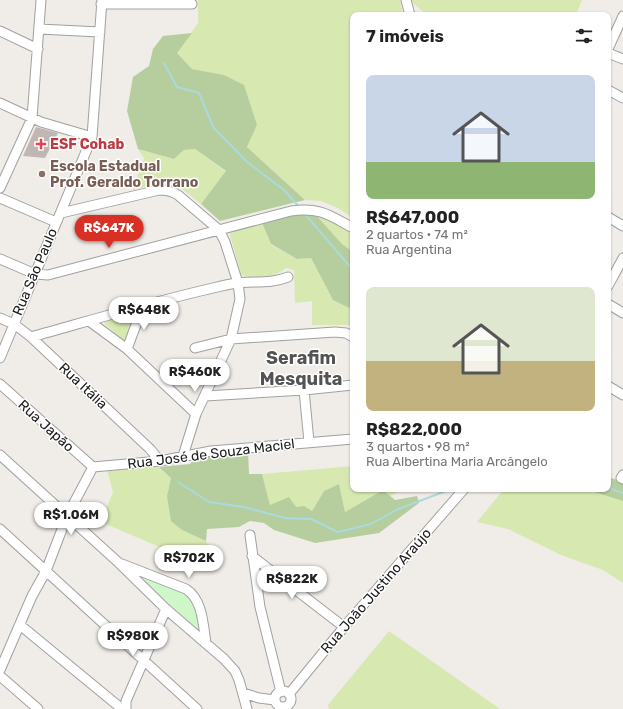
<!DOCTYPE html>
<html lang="pt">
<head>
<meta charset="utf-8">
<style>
	body { margin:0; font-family:Rubik,sans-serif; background:#f6f6f6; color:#222; height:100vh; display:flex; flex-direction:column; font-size:15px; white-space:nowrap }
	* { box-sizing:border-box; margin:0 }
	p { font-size:13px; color:#767676 }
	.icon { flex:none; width:22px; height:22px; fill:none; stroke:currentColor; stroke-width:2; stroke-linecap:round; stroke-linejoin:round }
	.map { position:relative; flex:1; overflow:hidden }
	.sheet { position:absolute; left:350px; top:12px; width:261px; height:480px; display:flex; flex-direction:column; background:#fff; border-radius:8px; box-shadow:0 1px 3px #0004 }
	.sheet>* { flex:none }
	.price { position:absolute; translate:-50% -34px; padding:0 9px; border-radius:14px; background:#fff; color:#222; font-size:13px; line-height:26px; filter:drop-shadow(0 1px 2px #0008) }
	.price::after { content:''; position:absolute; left:50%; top:24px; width:12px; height:9px; margin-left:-6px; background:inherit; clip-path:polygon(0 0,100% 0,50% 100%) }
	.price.selected { background:#d93025; color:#fff }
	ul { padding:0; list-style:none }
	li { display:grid; align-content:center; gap:8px; height:212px; padding:0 16px }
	li span { display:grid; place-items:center; height:124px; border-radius:8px; color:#555 }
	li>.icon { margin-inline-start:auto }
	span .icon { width:72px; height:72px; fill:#fffc; stroke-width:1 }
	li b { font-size:17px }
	h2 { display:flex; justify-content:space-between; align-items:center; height:48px; padding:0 16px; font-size:17px }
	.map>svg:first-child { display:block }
	.grass { fill:#d7e8b0 }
	.forest { fill:#b6ce9e }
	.park { fill:#cdf7c7 }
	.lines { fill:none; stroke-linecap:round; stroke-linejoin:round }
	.stream { stroke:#aadadc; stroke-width:2 }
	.building { fill:#c1b6b4 }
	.minor-casing { stroke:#a1a1a1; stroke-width:11 }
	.minor { stroke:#fff; stroke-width:9 }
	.health-dot { fill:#e0444e; stroke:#fff; stroke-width:1.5 }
	.education-dot { fill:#8d6e63; stroke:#fff; stroke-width:1.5 }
	.labels { text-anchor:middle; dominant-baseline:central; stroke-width:3; stroke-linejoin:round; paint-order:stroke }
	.health-label { font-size:14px; font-weight:bold; fill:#be3a42; stroke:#fff; text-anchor:start }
	.education-label { font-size:14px; font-weight:bold; fill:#785e54; stroke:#fff; text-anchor:start }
	.street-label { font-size:14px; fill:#202020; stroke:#fff }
	.district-label { font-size:18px; font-weight:bold; fill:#535353; stroke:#fff }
</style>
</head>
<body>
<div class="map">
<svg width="623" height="709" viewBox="0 0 623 709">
	<rect width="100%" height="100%" fill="#f0ece7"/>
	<path class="grass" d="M198,0H400L403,15H353V218L338,208L321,201L305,200L247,147L257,125L224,75L192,69L177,53L198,23Z
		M412,0H582L576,15H427L413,3Z
		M138,149L174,159L184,150L195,149L226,172L201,204L171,180L133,190L144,158Z
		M315,214L330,218L353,232V252L342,244Z
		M262,223L271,245L297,259L311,258L333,300L353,310V328L348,325H312V301L295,303L294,270L286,268C274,277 255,283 241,274L230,235L233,230Z
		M136,309L125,342L105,324L104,321Z
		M353,466V489H404L390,496L383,490L345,512L339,484L324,491L312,511L296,507L270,505L262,474Z
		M159,467L171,478L167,496L182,530L206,541L216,571L101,522L113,492L107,470Z
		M504,489H584L623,501V583L603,570L561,555L508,529L477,522Z
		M389,631L500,709H329L328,705Z"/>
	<path class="forest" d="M192,33L177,53L192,69L224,75L244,85L257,125L247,147L305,200L220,221L201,204L226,171L195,149L184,150L174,159L138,149L127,111L133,77L149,66L153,49L163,36Z
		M300,214H315L342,244L353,252V310L333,300L311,258L297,259L271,244L262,223Z
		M248,451L249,474H262L270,505L289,497L296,507L304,506L312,511L324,491L339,484L345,512L383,490L395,500L417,496L419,503L379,533L315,543L274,530L264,523L250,521L239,527L207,529L206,541L182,530L171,521L167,496L171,478L159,467L190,464L198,455Z
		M608,477L623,482V501L584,489H608Z"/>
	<path class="park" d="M145,576L193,597L200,630H198L145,581Z"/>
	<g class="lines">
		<path class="stream" d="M164,63L177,87L199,93L213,127L247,162L284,190L300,208
			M304,213L353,270
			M178,482L209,502L244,507L285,518L311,519L338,532L371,524L396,510L451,489
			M608,488L623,493"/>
	</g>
	<path class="building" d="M36,127L58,133L45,158L23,156Z"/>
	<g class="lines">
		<g class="minor-casing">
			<path id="minor" d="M406,0L410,15
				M101,4H192
				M39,29L100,32
				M0,31L38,49
				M608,49L623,16
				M608,53L623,59
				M608,90L623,98
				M0,103L41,122L92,137
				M0,188L32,118L41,0
				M0,198L56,222
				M61,213L159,190C167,190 172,191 178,195L219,230L225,242L238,283L240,299L231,339L196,414L183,456
				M608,217L623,226
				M0,259L35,274L48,275L291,211C320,207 329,215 353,228
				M608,286L623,258
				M608,304L623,313
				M0,318L14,324L31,337L150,449L160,461
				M89,321L127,349L196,414
				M31,337C92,320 152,302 213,288C221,286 229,284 237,283C254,281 271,284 288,277
				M195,348L231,339L335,332L346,333L353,337
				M127,349L143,306
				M0,358L92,137L102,0
				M0,384L93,467
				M608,386L623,395
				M304,390L309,442
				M205,396L304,390L353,385
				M0,455L119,563L166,609L224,659L235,671L239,680L247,709
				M93,467L160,461L211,451L353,439
				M623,475L621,478L623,479
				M0,529L197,709
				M250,535L260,607L281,692
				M252,556L344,627
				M122,564L186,589C203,600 203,625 206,643
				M20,625L122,709
				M0,670L32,596L46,571L67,516L93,467
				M0,676L38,709
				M275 699a8 8 0 1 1 16 0a8 8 0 1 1-16 0Z
				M243,693L259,698L275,700
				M289,694L344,627L464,489
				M126,709V701L166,609"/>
		</g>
		<use href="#minor" class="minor"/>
	</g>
	<path class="health-dot" d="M39 138h4v4h4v4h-4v4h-4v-4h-4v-4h4z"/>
	<circle class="education-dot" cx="42" cy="174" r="4"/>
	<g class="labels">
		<g class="health-label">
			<text x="50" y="144">ESF Cohab</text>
		</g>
		<g class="education-label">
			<text x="50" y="166">Escola Estadual<tspan x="50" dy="16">Prof. Geraldo Torrano</tspan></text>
		</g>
		<g class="street-label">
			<text transform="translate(35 272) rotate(-67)">Rua São Paulo</text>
			<text transform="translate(83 386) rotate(43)">Rua Itália</text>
			<text transform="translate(46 426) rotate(42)">Rua Japão</text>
			<text transform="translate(211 454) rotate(-7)">Rua José de Souza Maciel</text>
			<text transform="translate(376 591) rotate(-49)">Rua João Justino Araújo</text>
		</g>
		<g class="district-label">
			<text x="301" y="358">Serafim<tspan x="301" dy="21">Mesquita</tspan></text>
		</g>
	</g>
</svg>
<b class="price selected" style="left:109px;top:249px">R$647K</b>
<b class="price" style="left:144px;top:331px">R$648K</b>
<b class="price" style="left:195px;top:393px">R$460K</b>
<b class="price" style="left:71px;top:536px">R$1.06M</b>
<b class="price" style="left:189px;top:579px">R$702K</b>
<b class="price" style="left:292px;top:600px">R$822K</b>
<b class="price" style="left:133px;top:657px">R$980K</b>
<section class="sheet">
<h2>7 imóveis<svg class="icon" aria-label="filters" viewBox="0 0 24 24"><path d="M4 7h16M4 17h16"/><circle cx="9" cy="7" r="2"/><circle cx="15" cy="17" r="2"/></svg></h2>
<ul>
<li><span style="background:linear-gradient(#c9d6e8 70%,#8fb573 0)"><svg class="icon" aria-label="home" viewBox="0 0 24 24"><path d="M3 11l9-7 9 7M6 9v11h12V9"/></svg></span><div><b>R$647,000</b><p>2 quartos · 74 m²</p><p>Rua Argentina</p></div></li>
<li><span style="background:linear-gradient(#dfe7d0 60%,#c2b280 0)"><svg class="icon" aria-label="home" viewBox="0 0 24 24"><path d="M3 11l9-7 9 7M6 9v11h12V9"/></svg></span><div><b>R$822,000</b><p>3 quartos · 98 m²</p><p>Rua Albertina Maria Arcângelo</p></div></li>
</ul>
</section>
</div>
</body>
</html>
